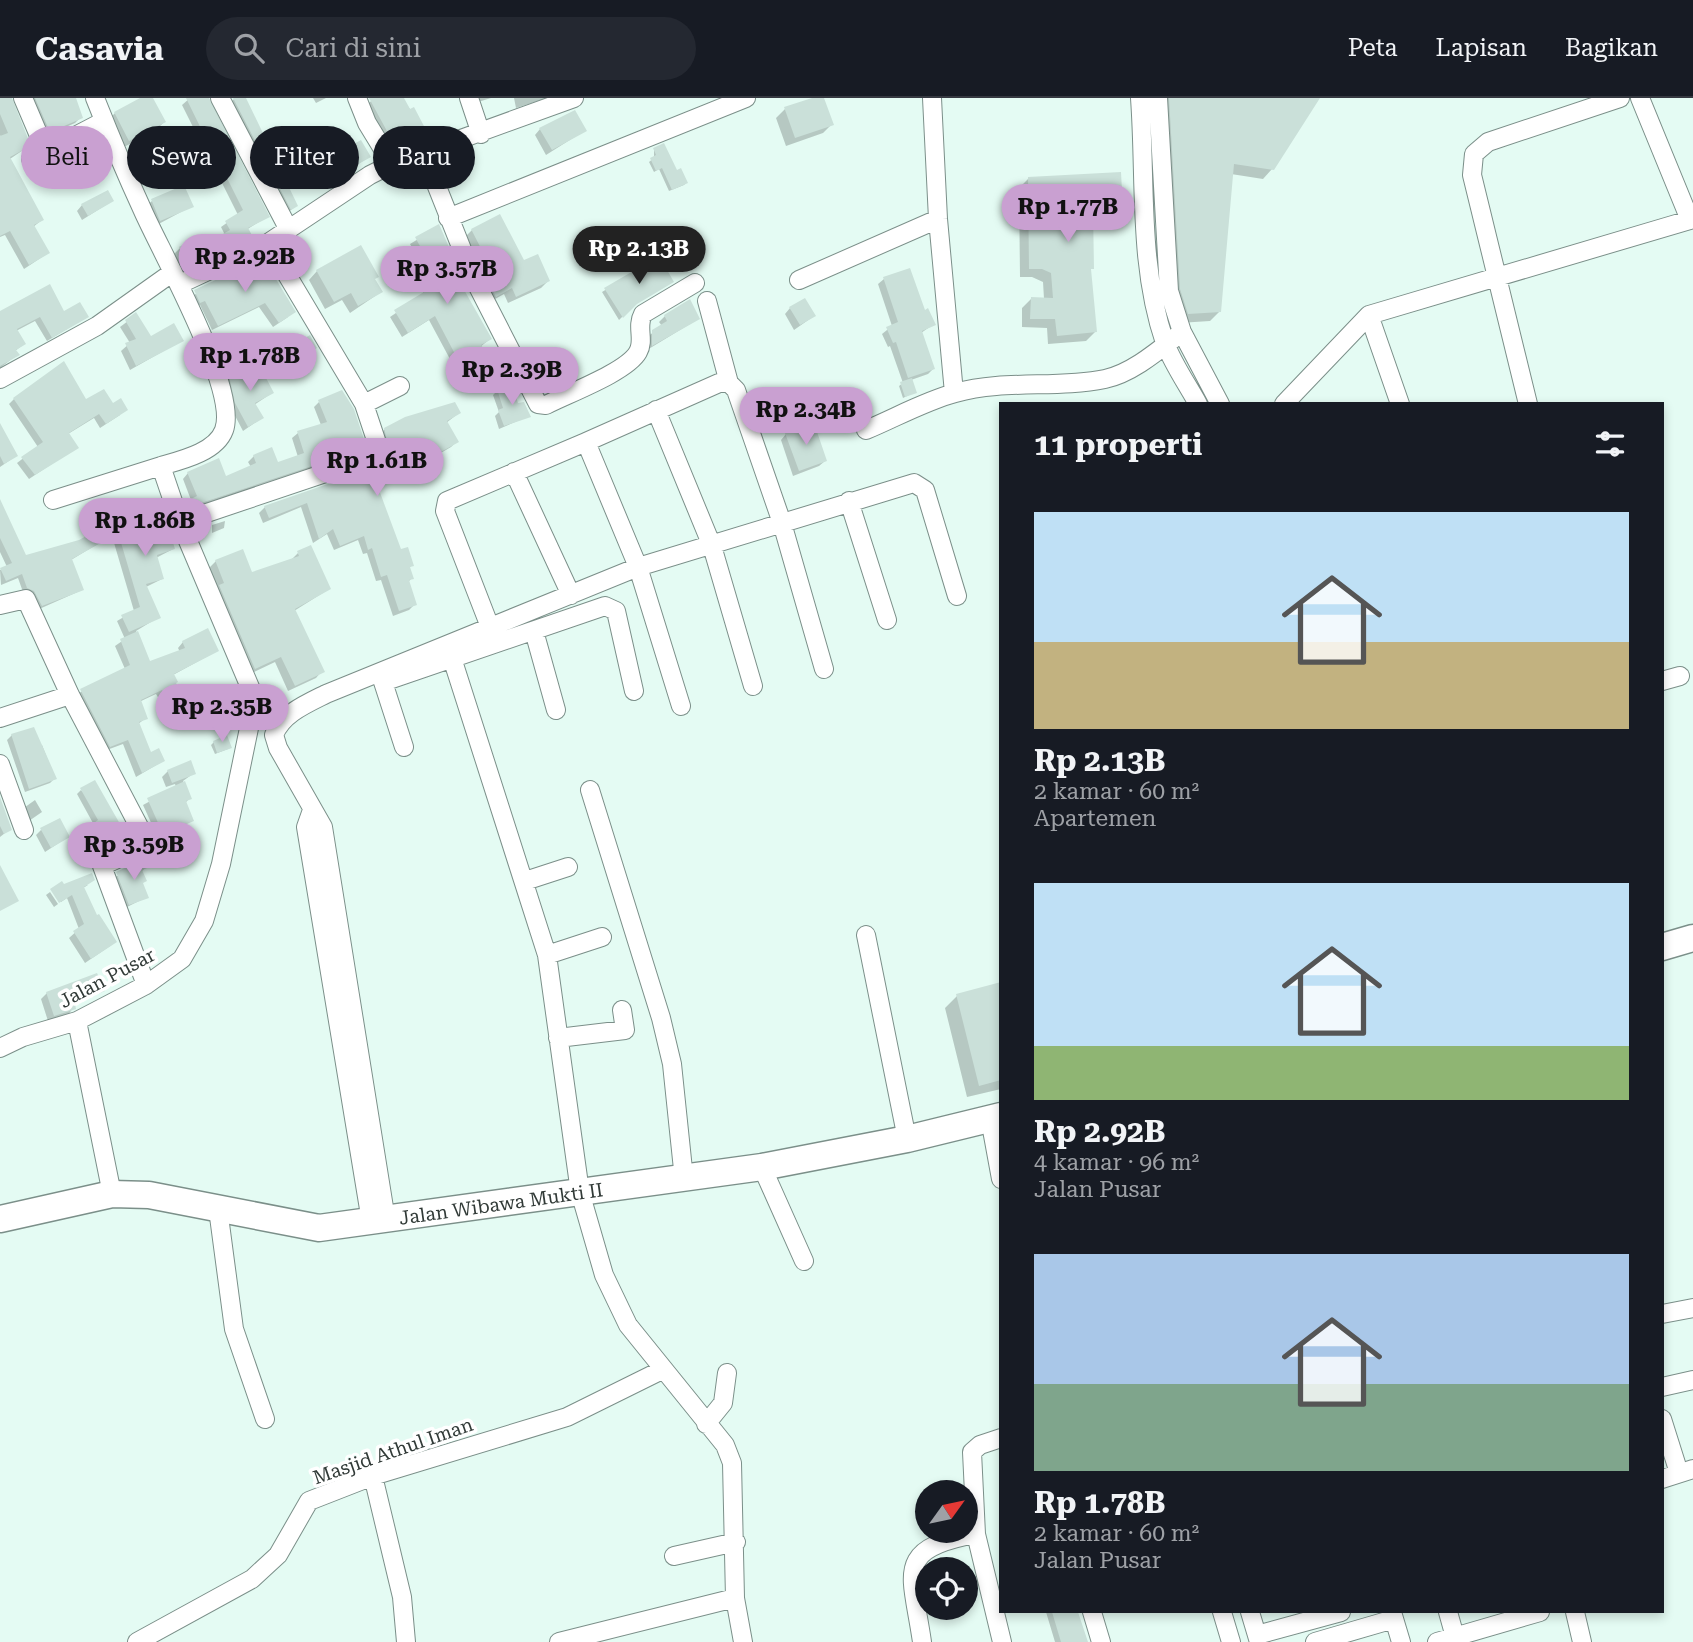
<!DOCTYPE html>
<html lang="id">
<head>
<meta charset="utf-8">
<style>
	body { margin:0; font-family:"Roboto Serif",serif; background:#242831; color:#f1f3f6; height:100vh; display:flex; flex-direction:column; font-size:26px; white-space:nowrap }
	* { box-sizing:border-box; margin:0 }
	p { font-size:23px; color:#9ea1a6 }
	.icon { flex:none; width:38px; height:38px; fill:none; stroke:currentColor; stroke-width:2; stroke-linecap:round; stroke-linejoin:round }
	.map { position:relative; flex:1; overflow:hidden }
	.drawer { position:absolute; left:999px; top:304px; width:665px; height:1211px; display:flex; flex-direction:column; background:#171b24; border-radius:0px; box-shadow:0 4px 10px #0003 }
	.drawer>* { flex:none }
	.top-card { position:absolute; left:21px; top:28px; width:665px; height:63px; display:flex; gap:14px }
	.needle { width:46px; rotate:57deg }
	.buttons { position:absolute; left:915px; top:1382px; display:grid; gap:14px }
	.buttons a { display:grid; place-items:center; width:63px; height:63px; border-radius:50%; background:#171b24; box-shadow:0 4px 10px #0003; font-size:35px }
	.price { position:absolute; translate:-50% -60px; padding:0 16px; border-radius:24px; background:#c9a0d1; color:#111; font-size:23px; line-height:46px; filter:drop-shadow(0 2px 4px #0008) }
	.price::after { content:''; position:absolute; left:50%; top:42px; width:21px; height:16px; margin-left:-10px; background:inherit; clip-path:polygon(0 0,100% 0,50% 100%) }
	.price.selected { background:#222; color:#fff }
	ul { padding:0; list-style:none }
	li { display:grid; align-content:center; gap:14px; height:371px; padding:0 35px }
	li span { display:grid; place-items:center; height:217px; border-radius:0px; color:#555 }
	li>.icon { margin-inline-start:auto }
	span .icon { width:126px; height:126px; fill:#fffc; stroke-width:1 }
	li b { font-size:30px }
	h2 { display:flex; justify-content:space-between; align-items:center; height:84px; padding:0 35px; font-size:30px }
	.pill { padding:0 24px; border-radius:32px; background:#171b24; box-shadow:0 4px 10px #0003; font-size:24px; line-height:63px }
	.pill.selected { background:#c9a0d1; color:#111 }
	header { display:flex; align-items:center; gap:42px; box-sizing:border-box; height:98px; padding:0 35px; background:#171b24; border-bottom:2px solid #363941 }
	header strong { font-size:33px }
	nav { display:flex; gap:38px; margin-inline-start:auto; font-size:24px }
	.search { width:490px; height:63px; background:#242831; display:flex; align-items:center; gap:18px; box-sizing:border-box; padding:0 24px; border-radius:38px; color:#9ea1a6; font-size:26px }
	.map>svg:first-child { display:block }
	.shadow { fill:#0003 }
	.building { fill:#cae0d9 }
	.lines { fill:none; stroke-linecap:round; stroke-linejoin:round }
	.minor-casing { stroke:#7b8f89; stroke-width:20 }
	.secondary-casing { stroke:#7b8f89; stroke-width:29 }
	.minor { stroke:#fff; stroke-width:18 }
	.secondary { stroke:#fff; stroke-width:26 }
	.labels { text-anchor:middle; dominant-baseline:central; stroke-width:7; stroke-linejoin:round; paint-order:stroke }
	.street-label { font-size:19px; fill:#313a37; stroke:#fff }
</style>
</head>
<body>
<header>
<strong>Casavia</strong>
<div class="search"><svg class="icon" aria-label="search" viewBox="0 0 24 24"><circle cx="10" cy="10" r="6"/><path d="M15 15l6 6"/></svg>Cari di sini</div>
<nav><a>Peta</a><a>Lapisan</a><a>Bagikan</a></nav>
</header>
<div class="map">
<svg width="1693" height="1544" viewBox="0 0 1693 1544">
	<rect width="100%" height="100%" fill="#e4fbf3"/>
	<path class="shadow" d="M0,0H11L29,48L10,61L0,37Z
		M25,0H74L81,19L75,25L43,39Z
		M144,0H151L164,24L155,33L120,51L106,24L115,15Z
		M190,0H207L267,119L246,132L251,139L246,144L223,155L217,143L225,137L221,129L238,117L222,85L225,82L209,56L207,57L182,7Z
		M235,0H244L296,108L286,116L229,6Z
		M313,0H326L316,5Z
		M375,0H402L424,31L389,53L365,8Z
		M473,0H491L475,5Z
		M514,0H547L516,10Z
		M818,0H823L832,26L823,35L786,48L776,20L785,11Z
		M1161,0H1318L1272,71L1263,81L1231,76L1220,213L1210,223L1179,225Z
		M540,31L584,33L546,57L535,37Z
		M654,51L686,85L684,87L669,93L659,71L654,74L649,64L654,60Z
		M344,54L369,59L347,73L339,59Z
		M0,67L42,122L33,129L48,155L24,171L5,137L0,139Z
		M1028,81L1121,110L1112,119L1092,120V170L1089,173L1095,234L1086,243L1048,246L1047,230L1022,229V210L1031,201H1044L1043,184L1032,179H1020L1019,90Z
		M112,103L82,122L77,113L82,107Z
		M152,103L192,108L155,128L146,108Z
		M438,129L447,149L441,154L490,241L480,249L489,262L456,286L446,268L451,263L429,222L402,239L390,219L424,196L412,174L421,166L410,146Z
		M472,132L523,164L548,183L541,190L508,205L504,196L488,205L478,185L485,178L465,139Z
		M180,150L203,161L184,173L174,156Z
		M658,160L632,209L619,222L602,194Z
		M263,162L288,219L273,229L259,209L212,232L200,207L194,209L190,199Z
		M317,173L374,182L381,194L350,215L342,202L325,211L309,182Z
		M884,181L934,226L921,235L933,271L928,276L911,282L915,294L903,300L899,288L903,285L890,248L888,249L882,236L892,228L878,186Z
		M790,210L814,218L794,232L785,216Z
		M0,215H64L87,219L47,243L35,223L16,233L24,246L15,253L17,257L0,270Z
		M136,217L150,240L181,243L130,272L121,253L130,245L120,229Z
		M665,218L698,221L647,252V239L662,228L659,224Z
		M301,244L313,252L306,256L299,246Z
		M230,279L259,284L272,295L254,307L262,320L243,333L231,310L225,284Z
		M498,292L517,308L529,318L499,331L495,318L499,314L493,297Z
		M14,301L86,304L120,317L100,330L94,320L68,336L77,349L29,381L17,365L38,349L9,306Z
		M319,304L358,350L352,357L186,412L185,409L191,402L183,381L188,375L225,381L251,369L248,364L254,358L277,366L298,359L292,340L298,335L321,327L314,309Z
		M459,315L446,325L456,344L451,349L422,366L415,354L371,375L400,453L412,467L408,471L412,480L408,484L415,506L409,512L393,518L381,482L376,483L367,455L363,456L358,442L334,452L327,436L313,445L301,409L263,425L259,415L265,409L370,374L383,354L379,337L385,331Z
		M786,336L825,363L819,368L793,378L781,342Z
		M0,342L16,358L0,369Z
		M124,416L173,451L156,460L162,481L146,489L159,519L136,533L149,566L180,554L178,550L183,544L217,553L173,577L174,585L188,607L183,613L171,620L156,596L139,604L146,620L138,626L150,657L163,663L136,679L123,646L104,653L75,597L125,571L115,548L125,541L117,523L134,513L112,438L122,431L119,422Z
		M225,423L224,430L212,435V427Z
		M0,425L25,459L104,442L71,462L82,492L37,512L23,494L18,480L1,487L0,472L7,469L0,454Z
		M298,455L329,491L294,513L322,573L316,580L288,593L275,564L248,577L209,470L216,463L250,476L291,462Z
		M211,598L216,609L203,617L197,606Z
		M12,637L42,647L55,680L50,685L25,694L7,642Z
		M214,644L228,651L215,656L211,647Z
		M168,673L194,675L183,683L190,700L185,705L192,722L158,740L143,707L176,689L175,686L166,689L162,679Z
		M81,692L114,730L91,746L83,735L94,727L77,696Z
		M35,702L42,714L26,725L21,712Z
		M0,704L10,731L0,739Z
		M41,732L68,739L45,754L36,737Z
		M145,770L141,774L142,786L147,799L125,810L114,779Z
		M88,787L83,790L110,848L85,865L69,840L79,831L67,800L61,804L53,791Z
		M50,794L58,806L54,809L46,797Z
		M1001,885V991L967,999L945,910L957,898Z
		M103,892L74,908L69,916L48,923L41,901L47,895Z
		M1046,1514H1076L1085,1544H1055Z"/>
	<path class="building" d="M0,0H12L31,48L10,59L44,122L34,127L50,155L29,167L10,133L0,138V38L8,35L0,16Z
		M35,0H76L83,20L50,34Z
		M140,0H153L166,24L129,43L114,14Z
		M186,0H209L270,119L248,130L253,139L228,151L221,137L230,132L225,123L243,112L226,78L230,76L214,52L212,53Z
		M233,0H246L298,108L291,112Z
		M369,0H404L410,11L414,9L426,32L395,48Z
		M812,0H824L834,27L795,40L784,9Z
		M1169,0H1320L1274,72L1234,66L1221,214L1188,216L1180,191Z
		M575,12L587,33L552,52L539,30Z
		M361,42L371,59L353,69L343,52Z
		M664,45L677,72L681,70L688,85L672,92L662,70L656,73L650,60L656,57L653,50Z
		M1121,74L1123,111L1093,112L1094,171H1091L1097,234L1057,238L1055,221H1030L1031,199L1053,200L1051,175L1042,171H1029L1028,79Z
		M184,87L194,109L160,123L151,101Z
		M108,92L114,103L88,118L81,106Z
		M500,116L524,162L538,156L550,183L516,199L512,190L496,199L484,176L492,172L471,131Z
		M439,126L449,149L442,153L492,241L481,247L491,262L462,282L451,261L456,258L435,218L408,235L394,212L429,191L416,167L427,161L415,139Z
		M193,141L205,162L190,169L179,149Z
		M361,147L379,179L375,181L383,194L358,208L351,195L334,204L316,172Z
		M659,158L674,184L637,206L623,220L604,190Z
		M263,160L296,214L279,225L265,205L218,228L205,203L200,205L194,192Z
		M910,170L925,212L928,210L936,227L922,233L935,271L908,280L896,244L893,245L886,229L898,224L883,179Z
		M50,186L64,213L80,204L89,219L52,240L40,219L17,231L26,246L16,252L20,257L0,268V213Z
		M805,200L816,218L800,227L789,209Z
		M690,201L700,221L652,248V232L667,223L664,217Z
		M136,214L151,238L174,225L184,243L136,268L125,245L136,241L125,222Z
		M310,237L317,250L308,255L300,243Z
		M64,263L86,301L104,291L113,305L121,300L128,312L106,326L99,316L69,335L79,350L35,377L21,359L43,344L13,300Z
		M252,266L259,281L265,278L274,295L255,305L264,320L248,329L235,305L229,278Z
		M912,280L917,295L905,299L900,284Z
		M512,286L518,305L524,304L531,319L504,328L498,312L503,310L497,291Z
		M342,292L354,311L365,344L360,352L192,408L189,402L197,398L187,374L219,360L226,378L256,365L253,357L272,349L278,364L304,355L297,333L327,324L318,302Z
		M455,304L461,315L447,323L459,344L428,361L421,350L372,373L401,451L408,449L414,468L410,469L414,481L409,482L417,507L399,513L387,477L381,479L372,450L368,452L364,438L340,448L333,431L319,441L307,405L269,420L264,408L371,371L388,347L384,330L405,319Z
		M0,325L18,358L4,366L0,358Z
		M814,325L827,363L799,373L785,335Z
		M0,401L26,457L79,442L99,431L106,442L72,461L84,492L42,508L34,493L27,490L22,476L6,483L0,470L12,465L0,440Z
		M160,402L175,451L157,457L164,481L146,486L161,520L129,534L121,517L140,509L117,431L128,427L123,415Z
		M311,447L331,491L295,511L325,574L295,588L281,559L255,571L219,487L224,485L215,462L243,451L252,474L299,458L297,453Z
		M208,530L219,553L174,576L178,584L176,585L190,608L177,616L162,592L141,602L148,621L139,624L151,654L159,650L165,663L142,675L128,642L110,649L80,591L130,567L120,541L138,533L150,563L185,550L182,543Z
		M212,596L218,609L205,616L199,602Z
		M34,629L57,681L29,691L11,636Z
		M227,637L232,650L217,655L213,643Z
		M191,662L196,676L172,685L167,672Z
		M95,682L120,726L96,743L87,730L98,722L80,690Z
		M185,683L192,701L186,703L194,723L163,736L147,700Z
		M0,699L12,732L4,736L0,728Z
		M60,720L70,739L51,750L40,730Z
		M143,761L147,770L142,772L147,783L143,785L149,800L129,807L116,774Z
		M0,767L19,803L0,813Z
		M92,775L95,782L84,789L97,817L99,816L117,844L91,861L73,833L84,826L72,797L59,805L50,791L62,783L64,786Z
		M97,875L105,893L75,906L76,911L73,912L54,918L46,894Z
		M1001,884V982L979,988L956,896Z
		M1052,1514H1078L1088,1544H1061Z"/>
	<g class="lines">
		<g class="minor-casing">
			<path id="minor" d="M23,0L46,54
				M220,0L289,132
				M357,0L367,25L392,66
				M469,0L481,36
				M932,0L938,121L954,295
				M1140,0C1146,82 1138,166 1165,245C1173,266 1187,286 1198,306
				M1158,0L1169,193L1182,234L1220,306
				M1640,0L1690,122
				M424,56L473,179L538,306L546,307C567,296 627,274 638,254C645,242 636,229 643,216L695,185
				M31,61L104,23
				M448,120L746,0
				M268,145L364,306
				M799,182L938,121
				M180,186L268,145L370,77L392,66L574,0
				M707,203L729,285
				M1369,217L1400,306
				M0,281L97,228L173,174
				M1284,306L1369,217L1693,121
				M1528,306L1472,77L1474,56L1488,44L1620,0
				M656,312L712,448L753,588
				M866,332C895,320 925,303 955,295C1005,281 1056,291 1105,281C1133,275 1160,251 1182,234
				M586,344L719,285H729L736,292L782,425L824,571
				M514,374L571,497
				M53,402L161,368
				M849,403L887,522
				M180,424L367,361L377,345L364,306L400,288
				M0,507L26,501L70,597L145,740L143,749L102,768L146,887
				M490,529L445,413L447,403L586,344L638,469L681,608
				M534,533L556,612
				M452,560L547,857L580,1094L604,1177L628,1227L725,1347L732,1365L735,1500L743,1544
				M1662,583L1680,578
				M0,620L70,597
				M404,649L383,584L605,508L616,513L634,593
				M0,666L24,732
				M590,692L661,920L672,966L684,1081
				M312,712L306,729L371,1123
				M525,783L568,769
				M866,837L907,1041
				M547,857L602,839
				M77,923L112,1096
				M558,940L625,932L622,912
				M0,950L23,939L77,923L146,887L182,861L204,823L221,766L255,601L180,424L161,368C182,362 216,354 224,332C239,292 161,154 143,113C126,76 110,38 95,0
				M990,1021L1001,1081
				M762,1069L804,1163
				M218,1111L234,1231L265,1321
				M386,1122L323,729L278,650L274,637C282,616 306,606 326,596L638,469L914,385L925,392L957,498
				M1662,1216L1693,1210
				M1662,1289L1693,1282
				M1662,1321L1679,1375
				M706,1326L723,1305L727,1275
				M373,1378L402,1499L406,1544
				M1662,1381L1693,1371
				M976,1436L1002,1544
				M674,1458L736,1444
				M1092,1514L1101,1544
				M1222,1514L1231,1544
				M1250,1514L1259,1544
				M1392,1514L1401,1544
				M1448,1514L1455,1539
				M1575,1514L1582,1544
				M1257,1537L1341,1514
				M137,1544L252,1481L278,1457L309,1403L373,1378L567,1319L662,1272
				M559,1544L735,1500
				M922,1544C912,1474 893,1451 976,1436L972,1354L980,1347L1001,1340
				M1315,1544L1394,1521
				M1437,1544L1540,1514"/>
		</g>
		<g class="secondary-casing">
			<path id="secondary" d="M1662,849L1693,840
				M0,1121L112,1096L149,1097L319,1130L762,1069L907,1041L1001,1018"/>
		</g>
		<use href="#minor" class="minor"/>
		<use href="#secondary" class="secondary"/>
	</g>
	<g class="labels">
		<g class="street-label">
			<text transform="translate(107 880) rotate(-28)">Jalan Pusar</text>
			<text transform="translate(501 1106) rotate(-8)">Jalan Wibawa Mukti II</text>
			<text transform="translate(393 1353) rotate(-19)">Masjid Athul Iman</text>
		</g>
	</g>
</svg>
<div class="buttons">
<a><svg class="needle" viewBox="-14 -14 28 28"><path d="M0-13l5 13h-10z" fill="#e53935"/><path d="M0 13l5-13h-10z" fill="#9ea1a6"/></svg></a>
<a><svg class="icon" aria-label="locate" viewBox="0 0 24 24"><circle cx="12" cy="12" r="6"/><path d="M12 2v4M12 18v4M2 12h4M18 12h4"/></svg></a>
</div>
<b class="price" style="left:1068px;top:146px">Rp 1.77B</b>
<b class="price selected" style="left:639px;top:188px">Rp 2.13B</b>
<b class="price" style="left:245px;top:196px">Rp 2.92B</b>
<b class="price" style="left:447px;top:208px">Rp 3.57B</b>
<b class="price" style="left:250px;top:295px">Rp 1.78B</b>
<b class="price" style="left:512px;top:309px">Rp 2.39B</b>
<b class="price" style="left:806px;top:349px">Rp 2.34B</b>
<b class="price" style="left:377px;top:400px">Rp 1.61B</b>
<b class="price" style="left:145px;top:460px">Rp 1.86B</b>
<b class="price" style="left:222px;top:646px">Rp 2.35B</b>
<b class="price" style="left:134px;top:784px">Rp 3.59B</b>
<div class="top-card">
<a class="pill selected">Beli</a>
<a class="pill">Sewa</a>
<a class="pill">Filter</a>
<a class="pill">Baru</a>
</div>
<section class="drawer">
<h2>11 properti<svg class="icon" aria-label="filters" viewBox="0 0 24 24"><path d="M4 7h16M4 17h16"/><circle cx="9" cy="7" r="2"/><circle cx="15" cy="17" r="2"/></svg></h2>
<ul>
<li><span style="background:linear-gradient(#bfe0f5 60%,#c2b280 0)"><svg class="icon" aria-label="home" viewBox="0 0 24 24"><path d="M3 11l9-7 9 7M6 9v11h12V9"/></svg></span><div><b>Rp 2.13B</b><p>2 kamar · 60 m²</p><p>Apartemen</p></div></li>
<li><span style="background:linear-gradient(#bfe0f5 75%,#8fb573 0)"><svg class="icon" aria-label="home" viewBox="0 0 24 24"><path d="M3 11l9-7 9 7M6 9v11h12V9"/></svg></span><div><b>Rp 2.92B</b><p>4 kamar · 96 m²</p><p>Jalan Pusar</p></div></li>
<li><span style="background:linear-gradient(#a9c7e8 60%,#7fa58c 0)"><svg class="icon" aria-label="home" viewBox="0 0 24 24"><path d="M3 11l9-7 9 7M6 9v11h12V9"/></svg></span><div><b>Rp 1.78B</b><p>2 kamar · 60 m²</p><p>Jalan Pusar</p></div></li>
</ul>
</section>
</div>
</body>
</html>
